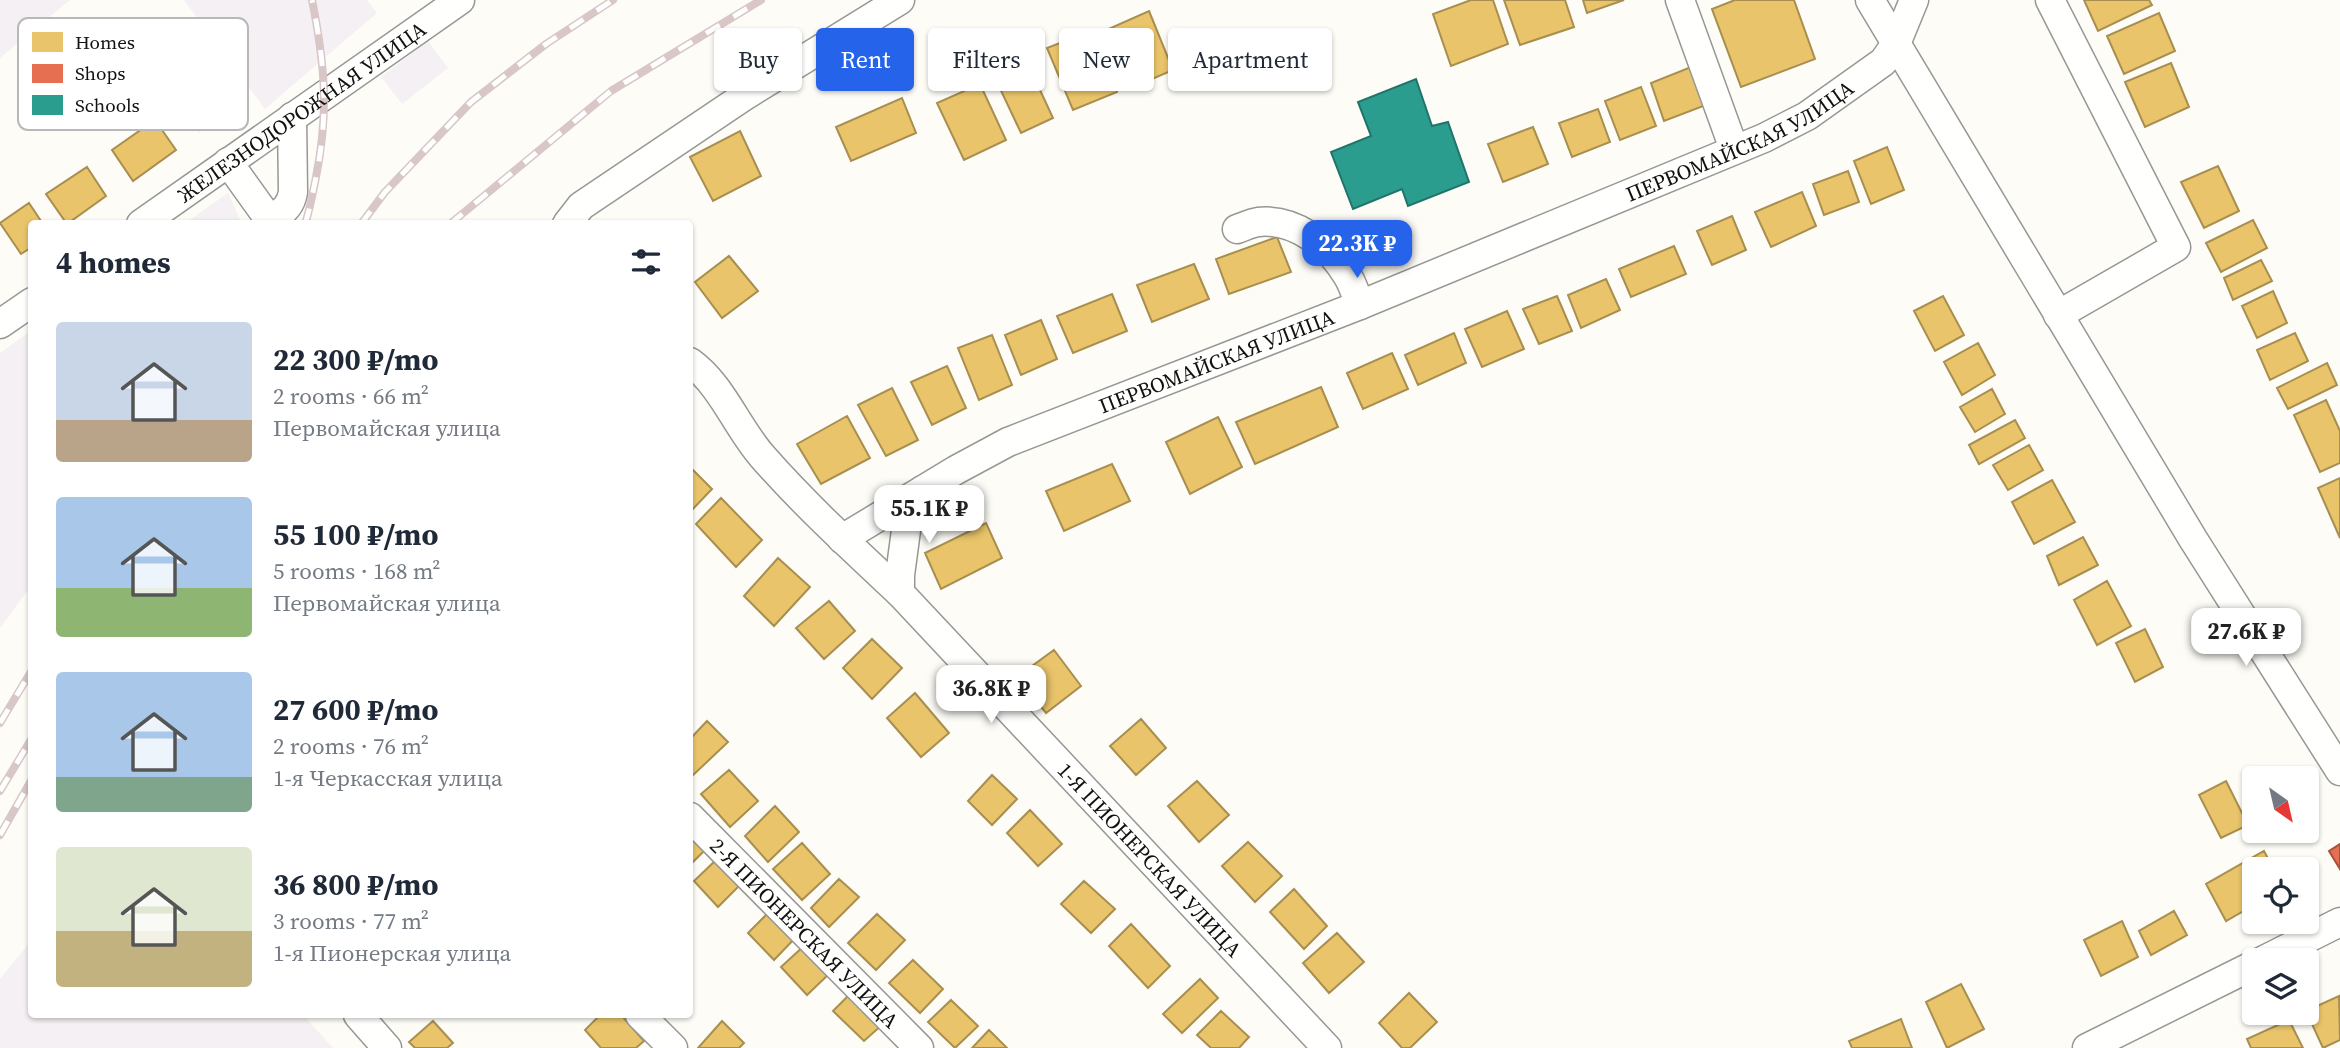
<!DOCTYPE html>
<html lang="en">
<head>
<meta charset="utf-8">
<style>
	body { margin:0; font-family:"Source Serif 4",serif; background:#f2f2f3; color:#1f2937; height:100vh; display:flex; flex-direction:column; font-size:26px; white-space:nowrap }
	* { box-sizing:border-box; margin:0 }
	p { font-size:23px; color:#747a83 }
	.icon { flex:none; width:38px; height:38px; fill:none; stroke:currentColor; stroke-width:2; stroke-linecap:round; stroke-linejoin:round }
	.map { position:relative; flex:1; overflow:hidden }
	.panel { position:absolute; left:28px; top:220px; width:665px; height:798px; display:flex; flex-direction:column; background:#fff; border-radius:7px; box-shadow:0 2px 5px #0004 }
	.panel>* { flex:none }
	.top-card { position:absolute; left:714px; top:28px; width:665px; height:63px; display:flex; gap:14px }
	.needle { width:46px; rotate:146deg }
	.fabs { position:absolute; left:2242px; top:766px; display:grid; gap:14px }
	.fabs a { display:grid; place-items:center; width:77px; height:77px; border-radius:7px; background:#fff; box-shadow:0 2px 5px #0004; font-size:35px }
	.price { position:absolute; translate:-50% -60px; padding:0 16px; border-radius:14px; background:#fff; color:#222; font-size:23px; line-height:46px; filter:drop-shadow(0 2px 4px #0008) }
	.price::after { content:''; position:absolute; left:50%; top:42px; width:21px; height:16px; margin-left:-10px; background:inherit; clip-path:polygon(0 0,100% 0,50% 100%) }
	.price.on { background:#2563eb; color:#fff }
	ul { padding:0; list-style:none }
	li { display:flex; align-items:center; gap:21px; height:175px; padding:0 28px }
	li span { display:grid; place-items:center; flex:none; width:196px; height:140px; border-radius:7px; color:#555 }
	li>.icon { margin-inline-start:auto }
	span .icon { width:84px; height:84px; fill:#fffc; stroke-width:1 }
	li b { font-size:30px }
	h2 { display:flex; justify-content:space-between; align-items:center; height:84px; padding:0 28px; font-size:30px }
	.chip { padding:0 24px; border-radius:7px; background:#fff; box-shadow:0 2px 5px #0004; font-size:24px; line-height:63px }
	.chip.on { background:#2563eb; color:#fff }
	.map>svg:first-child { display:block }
	.industrial { fill:#f5f0f3 }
	.homes { fill:#e9c46a; stroke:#a88e4f; stroke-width:2 }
	.shops { fill:#e76f51; stroke:#a7533e; stroke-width:2 }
	.schools { fill:#2a9d8f; stroke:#227369; stroke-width:2 }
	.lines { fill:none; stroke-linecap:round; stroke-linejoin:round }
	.minor-casing { stroke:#979795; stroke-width:31 }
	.minor { stroke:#fffffe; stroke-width:28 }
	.rail-casing { stroke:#d9c6c7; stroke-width:8 }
	.rail { stroke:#fff; stroke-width:5; stroke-dasharray:16; stroke-linecap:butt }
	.labels { text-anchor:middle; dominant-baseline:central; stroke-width:7; stroke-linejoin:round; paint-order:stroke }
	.street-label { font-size:21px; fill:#111; stroke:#fff }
	.key { fill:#fff; stroke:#b8b8b8; stroke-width:2 }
	.key-label { font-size:19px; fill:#111 }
</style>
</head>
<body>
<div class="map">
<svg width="2340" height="1048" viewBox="0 0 2340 1048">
	<rect width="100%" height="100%" fill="#fdfcf7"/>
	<path class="industrial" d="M0,0H70L0,58Z
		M184,0H367L377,13L265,109Z
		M428,41L448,68L402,104L381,77Z
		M228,193L242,224H184Z
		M31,331V586L0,628V353Z
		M31,941L32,1015H303L333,1048H0V979Z"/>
	<path class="homes" d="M1471,0H1493L1508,44L1451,66L1433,14Z
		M1504,0H1565L1574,27L1520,45Z
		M1583,0H1624L1587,13Z
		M1735,0H1794L1815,59L1741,87L1712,9Z
		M2084,0H2149L2152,5L2098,31Z
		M1149,11L1173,70L1129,89L1104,31Z
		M2159,13L2175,51L2124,74L2107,36Z
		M1093,30L1117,92L1073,110L1047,48Z
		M2171,63L2189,107L2145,127L2125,82Z
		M1028,64L1053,118L1021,133L995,78Z
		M1691,67L1706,105L1664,121L1651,83Z
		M228,68L247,98L199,130L179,98Z
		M980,84L1006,140L964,160L937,103Z
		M1641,87L1656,126L1620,140L1605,101Z
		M902,98L916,133L851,161L836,127Z
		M1598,109L1610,142L1572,157L1559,123Z
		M155,120L176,150L133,181L112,150Z
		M1533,127L1548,164L1503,182L1488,144Z
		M740,131L761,176L713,201L690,157Z
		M1887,147L1904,190L1871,204L1854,161Z
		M2218,166L2239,211L2204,228L2181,182Z
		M87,167L106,196L67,224L46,194Z
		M1848,171L1859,202L1824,215L1813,184Z
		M1802,192L1816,226L1771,247L1755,212Z
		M29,203L43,224H32V247L21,254L0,223Z
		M1732,216L1746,250L1712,265L1697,231Z
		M2253,220L2267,248L2221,272L2206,243Z
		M1277,237L1291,272L1229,294L1216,259Z
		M1674,246L1686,274L1631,297L1619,269Z
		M729,256L758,291L722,318L695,282Z
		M2261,260L2272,281L2233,300L2224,278Z
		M1194,264L1209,299L1152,322L1137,285Z
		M1606,279L1620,310L1581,328L1568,295Z
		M2273,291L2287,323L2257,338L2242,306Z
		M1112,294L1127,331L1073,353L1057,316Z
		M1557,296L1572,331L1539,344L1523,309Z
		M1943,296L1964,335L1935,351L1914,311Z
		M1507,311L1524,349L1482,367L1465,329Z
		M1041,320L1057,359L1021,375L1005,335Z
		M1454,333L1466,363L1418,385L1405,355Z
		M2295,333L2308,361L2270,380L2257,350Z
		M992,335L1012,385L979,400L958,348Z
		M1978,343L1995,375L1962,395L1944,362Z
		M1392,353L1408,389L1363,409L1347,373Z
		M2327,363L2337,385L2288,409L2277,388Z
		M947,366L966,408L932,425L911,382Z
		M1321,387L1338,427L1255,464L1236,422Z
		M892,388L918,440L886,456L858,405Z
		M1992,389L2005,414L1975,432L1960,407Z
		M2326,400L2340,431V463L2320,472L2294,415Z
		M847,416L870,458L821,484L797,444Z
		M1218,417L1242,467L1190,494L1166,442Z
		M2015,420L2025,438L1979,464L1969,445Z
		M2029,445L2043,470L2008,490L1993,465Z
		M1112,464L1130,501L1064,531L1046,491Z
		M690,467L712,489L690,512Z
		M2340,478V538L2318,488Z
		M2052,480L2075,522L2034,544L2012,502Z
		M721,498L762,540L736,567L696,524Z
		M986,523L1002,558L941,589L925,553Z
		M2083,537L2098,565L2059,585L2047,556Z
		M778,558L810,587L774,626L744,596Z
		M2107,581L2131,626L2097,645L2074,600Z
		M829,601L855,631L824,659L796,628Z
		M2145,629L2163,667L2135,682L2116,643Z
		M872,639L902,668L872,699L843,668Z
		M1054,650L1081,686L1046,713L1017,677Z
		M915,693L949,733L921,757L887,718Z
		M1141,719L1166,748L1136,775L1110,746Z
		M707,721L728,742L690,778V739Z
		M729,770L758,801L730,827L701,794Z
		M992,775L1017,799L992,825L968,801Z
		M1197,781L1229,815L1199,842L1168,806Z
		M2226,781L2248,825L2221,838L2199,795Z
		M775,806L799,832L768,862L745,836Z
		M1030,810L1062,844L1038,866L1007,833Z
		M690,833L706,849L690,865Z
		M1248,842L1282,876L1255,902L1222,866Z
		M802,843L830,874L802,900L773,869Z
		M2264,851L2274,870H2254V905L2226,921L2206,884Z
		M717,859L740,885L718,907L694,881Z
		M839,879L859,897L829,927L811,908Z
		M1084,881L1115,909L1091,933L1061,904Z
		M1294,889L1327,926L1304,949L1270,912Z
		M773,908L799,934L774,960L748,933Z
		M2174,911L2187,935L2151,955L2139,931Z
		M877,914L905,940L876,970L848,943Z
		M2122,921L2138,957L2101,976L2084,940Z
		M1131,924L1170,966L1148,988L1109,946Z
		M1337,933L1364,962L1329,993L1303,963Z
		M805,945L831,972L807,995L781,967Z
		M913,960L943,989L920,1013L889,983Z
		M1200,979L1218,998L1182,1033L1163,1014Z
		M1961,984L1984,1029L1947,1048L1926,1002Z
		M851,993L883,1024L864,1041L833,1011Z
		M1409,993L1437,1022L1410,1048H1402L1379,1023Z
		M2339,996L2340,1040L2323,1048L2306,1011Z
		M951,1000L978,1026L955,1048L928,1022Z
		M1221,1011L1249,1037L1239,1048H1211L1197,1035Z
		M600,1015H621L644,1041L636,1048H601L585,1030Z
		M1901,1019L1912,1048H1852L1849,1041Z
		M2289,1020L2303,1048H2251L2247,1039Z
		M433,1021L453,1043L447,1048H415L409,1042Z
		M722,1021L744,1043L739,1048H698Z
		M989,1030L1007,1048H972Z"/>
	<path class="shops" d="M2340,844V869L2329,851Z"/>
	<path class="schools" d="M1416,79L1432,126L1448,122L1469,182L1408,206L1402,189L1353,209L1331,152L1371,136L1358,102Z"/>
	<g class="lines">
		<g class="minor-casing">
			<g id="minor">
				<path d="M1680,0L1734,149"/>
				<path d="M1870,0L2193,539L2340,771"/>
				<path d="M2050,0L2176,247L2058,315"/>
				<path d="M228,162L266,215L273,217C284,212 291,205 293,192L292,117"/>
				<path id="s1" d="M141,224L460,0"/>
				<path d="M567,224L581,206L746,95L900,0"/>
				<path d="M1237,229C1243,227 1251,223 1258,222C1295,218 1329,245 1347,275C1353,284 1356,296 1360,305"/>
				<path d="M0,324L32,302"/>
				<path id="s2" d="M690,362C722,385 736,426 762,456C804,504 853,549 900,593L1327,1048"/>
				<path id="s3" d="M842,539L956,470L1008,442L1360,305L1764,138L1807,116L1883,62L1896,44L1914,0"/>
				<path d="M900,593V575L907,523L923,490"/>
				<path id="s4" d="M690,817L919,1048"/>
				<path d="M2262,961L2340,922"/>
				<path d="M358,1015L387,1048"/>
				<path d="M640,1015L673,1048"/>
				<path d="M2087,1048L2254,965"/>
			</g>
		</g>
		<use href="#minor" class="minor"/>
		<g class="rail-casing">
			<path id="rail" d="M305,224C310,209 313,192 316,177C329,112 325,65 312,0
				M361,224L385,192L471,102L546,44L613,0
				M450,224L611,91L761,0
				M0,723L32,670
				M0,791L32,738
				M0,835L32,779"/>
		</g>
		<use href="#rail" class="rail"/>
	</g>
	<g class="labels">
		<g class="street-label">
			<text stroke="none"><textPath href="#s1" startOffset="196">ЖЕЛЕЗНОДОРОЖНАЯ УЛИЦА</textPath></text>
			<text stroke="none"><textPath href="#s3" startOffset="984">ПЕРВОМАЙСКАЯ УЛИЦА</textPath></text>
			<text stroke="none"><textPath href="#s3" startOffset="416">ПЕРВОМАЙСКАЯ УЛИЦА</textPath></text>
			<text stroke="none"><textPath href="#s2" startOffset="679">1-Я ПИОНЕРСКАЯ УЛИЦА</textPath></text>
			<text stroke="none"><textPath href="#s4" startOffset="163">2-Я ПИОНЕРСКАЯ УЛИЦА</textPath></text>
		</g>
	</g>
	<rect x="18" y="18" width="230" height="112" rx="10" class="key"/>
	<rect x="32" y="32" width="31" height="20" fill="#e9c46a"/>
	<rect x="32" y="64" width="31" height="19" fill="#e76f51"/>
	<rect x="32" y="95" width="31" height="20" fill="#2a9d8f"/>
	<g class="key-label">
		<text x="75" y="49">Homes</text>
		<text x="75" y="80">Shops</text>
		<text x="75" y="112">Schools</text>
	</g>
</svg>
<div class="fabs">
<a><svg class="needle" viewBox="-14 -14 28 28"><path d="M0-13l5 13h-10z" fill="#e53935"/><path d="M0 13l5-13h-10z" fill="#747a83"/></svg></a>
<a><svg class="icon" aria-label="locate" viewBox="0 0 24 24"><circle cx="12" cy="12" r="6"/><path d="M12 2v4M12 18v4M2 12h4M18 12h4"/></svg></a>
<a><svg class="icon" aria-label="layers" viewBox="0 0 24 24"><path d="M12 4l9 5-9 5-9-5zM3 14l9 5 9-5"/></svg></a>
</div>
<b class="price on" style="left:1357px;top:280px">22.3K ₽</b>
<b class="price" style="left:929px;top:545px">55.1K ₽</b>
<b class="price" style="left:2246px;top:668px">27.6K ₽</b>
<b class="price" style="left:991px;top:725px">36.8K ₽</b>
<div class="top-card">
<a class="chip">Buy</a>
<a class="chip on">Rent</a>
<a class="chip">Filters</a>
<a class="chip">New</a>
<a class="chip">Apartment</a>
</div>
<section class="panel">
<h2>4 homes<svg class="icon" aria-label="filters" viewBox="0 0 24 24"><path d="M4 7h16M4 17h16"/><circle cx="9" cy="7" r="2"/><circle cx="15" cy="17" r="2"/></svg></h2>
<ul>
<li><span style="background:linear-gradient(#c9d6e8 70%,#b9a48a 0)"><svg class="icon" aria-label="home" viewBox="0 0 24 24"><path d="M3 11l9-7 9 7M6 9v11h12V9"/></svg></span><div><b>22 300 ₽/mo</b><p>2 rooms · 66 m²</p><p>Первомайская улица</p></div></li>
<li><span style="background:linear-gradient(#a9c7e8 65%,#8fb573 0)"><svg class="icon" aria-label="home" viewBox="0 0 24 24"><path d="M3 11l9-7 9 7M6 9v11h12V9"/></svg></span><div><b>55 100 ₽/mo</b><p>5 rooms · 168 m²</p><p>Первомайская улица</p></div></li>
<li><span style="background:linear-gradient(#a9c7e8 75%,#7fa58c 0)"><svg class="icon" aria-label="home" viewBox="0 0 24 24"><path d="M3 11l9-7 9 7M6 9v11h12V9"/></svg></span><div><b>27 600 ₽/mo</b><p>2 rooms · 76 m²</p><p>1-я Черкасская улица</p></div></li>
<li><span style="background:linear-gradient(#dfe7d0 60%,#c2b280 0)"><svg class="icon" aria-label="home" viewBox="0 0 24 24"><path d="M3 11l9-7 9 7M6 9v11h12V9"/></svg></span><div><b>36 800 ₽/mo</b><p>3 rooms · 77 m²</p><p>1-я Пионерская улица</p></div></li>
</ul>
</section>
</div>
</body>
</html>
